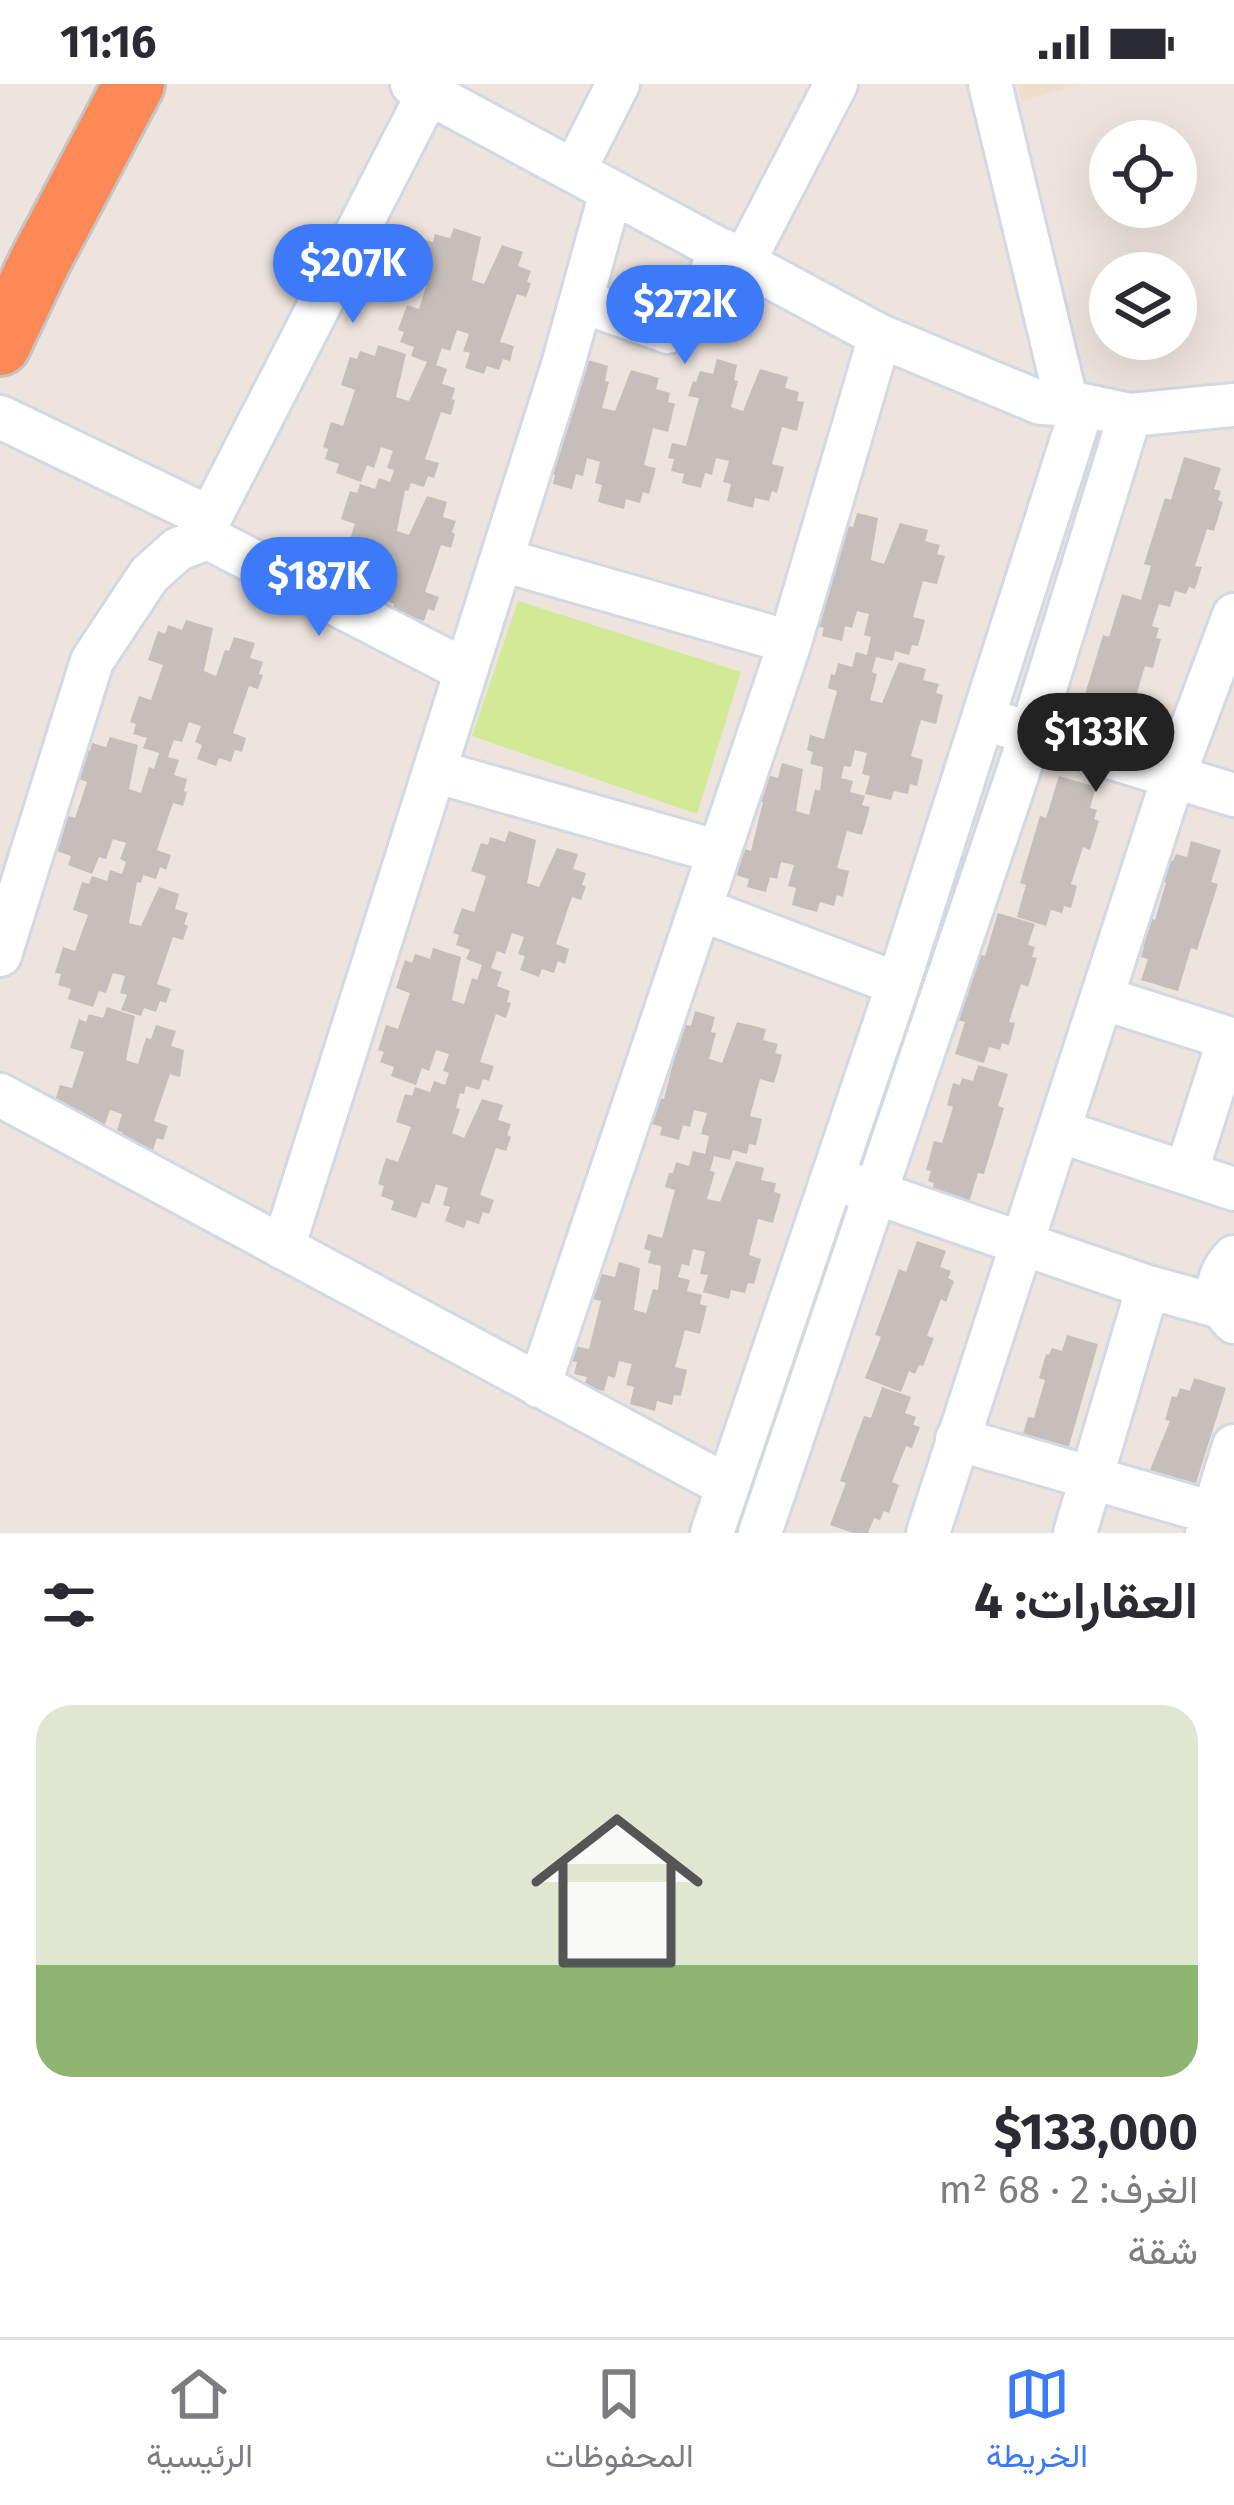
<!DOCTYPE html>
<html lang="ar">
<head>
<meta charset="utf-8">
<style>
	body { margin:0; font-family:"Fira Sans",Vazirmatn,sans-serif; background:#f2f2f3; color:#2b2b33; direction:rtl; height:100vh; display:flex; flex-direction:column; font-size:45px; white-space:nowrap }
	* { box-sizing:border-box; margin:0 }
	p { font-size:39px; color:#7c7c81 }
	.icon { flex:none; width:66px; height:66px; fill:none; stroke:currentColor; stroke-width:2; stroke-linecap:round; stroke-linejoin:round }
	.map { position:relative; height:1449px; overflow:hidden; direction:ltr }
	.panel { display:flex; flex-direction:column; background:#fff; flex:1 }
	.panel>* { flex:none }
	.controls { position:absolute; left:1089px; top:36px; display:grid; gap:24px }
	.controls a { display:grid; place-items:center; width:108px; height:108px; border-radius:50%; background:#fff; box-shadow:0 12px 48px #0002; font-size:60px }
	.price { position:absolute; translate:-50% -102px; padding:0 27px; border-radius:42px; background:#3d7afa; color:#fff; font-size:39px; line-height:78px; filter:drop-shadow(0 3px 6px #0008) }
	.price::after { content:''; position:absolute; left:50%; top:72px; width:36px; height:27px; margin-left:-18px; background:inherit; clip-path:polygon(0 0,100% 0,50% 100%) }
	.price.current { background:#222; color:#fff }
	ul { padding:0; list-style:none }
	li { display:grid; align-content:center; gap:24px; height:636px; padding:0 36px }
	li span { display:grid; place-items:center; height:372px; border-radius:36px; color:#555 }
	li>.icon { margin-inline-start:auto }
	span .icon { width:216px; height:216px; fill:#fffc; stroke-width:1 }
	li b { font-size:51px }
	h2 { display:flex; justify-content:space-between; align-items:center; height:144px; padding:0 36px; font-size:51px }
	.status { display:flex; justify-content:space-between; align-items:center; height:84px; padding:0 60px; background:#fff; direction:ltr }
	.status svg { height:33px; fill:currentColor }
	.menu { display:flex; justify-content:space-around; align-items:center; height:168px; border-top:3px solid #e1e1e2; background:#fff; font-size:33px; color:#7c7c81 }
	.menu a { display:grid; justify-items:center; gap:6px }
	.menu .current { color:#3d7afa }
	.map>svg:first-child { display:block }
	.education { fill:#eedfcd }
	.pitch { fill:#d2ea95 }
	.building { fill:#c5beba }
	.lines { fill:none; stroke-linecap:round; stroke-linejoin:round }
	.minor-casing { stroke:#d2d8e4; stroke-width:48 }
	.highway-casing { stroke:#c4c4c4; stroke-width:66 }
	.minor { stroke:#fff; stroke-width:42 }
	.highway { stroke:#fe8957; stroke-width:60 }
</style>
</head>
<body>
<div class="status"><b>11:16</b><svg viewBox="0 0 49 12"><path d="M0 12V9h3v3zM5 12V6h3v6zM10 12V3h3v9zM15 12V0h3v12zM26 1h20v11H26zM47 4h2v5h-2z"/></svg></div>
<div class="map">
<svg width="1234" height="1449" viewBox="0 0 1234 1449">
	<rect width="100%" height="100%" fill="#ede4dd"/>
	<path class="education" d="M1017,0H1081L1021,18Z"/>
	<path class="pitch" d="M518,517L741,588L697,730L472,652Z"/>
	<path class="building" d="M454,144L481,153L472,196L484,200L502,161L523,168L518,182L531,187L527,198L531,199L526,213L517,210L500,258L514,262L510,277L503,275L499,286L487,282L484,290L465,284L470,269L463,267L469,250L457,246L450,267L442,264L436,281L447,285L442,300L455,304L452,315L455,316L451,331L441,328L425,375L439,379L434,394L428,392L424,403L411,399L408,407L405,406L397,447L409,451L427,412L447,418L443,433L456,437L452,448L455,450L451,464L441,461L425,508L439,513L434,527L428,525L424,537L411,533L408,541L389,535L394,520L388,517L393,501L381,497L374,517L323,497L331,471L343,476L355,440L341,435L350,407L357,409L360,400L375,405L379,394L390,398L394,386L387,384L393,367L381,363L374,384L367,381L361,398L336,389L339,380L325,375L328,365L323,363L331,338L343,342L355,306L341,301L350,273L357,275L360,267L375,272L378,261L406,270L396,313L409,317L427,278L411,272L414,263L400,258L404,248L398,246L407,221L419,225L430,189L416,184L425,156L433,158L435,150L450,154Z
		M717,275L737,281L734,296L738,297L731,323L743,327L760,285L788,293L785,304L799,308L797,317L804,318L797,347L782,343L772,380L784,383L777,409L772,407L769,417L755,414L753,424L727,417L731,400L723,398L729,377L716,374L712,391L705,389L701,404L682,399L684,390L671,387L674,375L668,374L672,359L686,362L699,314L688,312L693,297L696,298L700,287L713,290Z
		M588,276L608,282L605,297L609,298L602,324L615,327L631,286L659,294L656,305L670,309L668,318L675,320L668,348L653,344L644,381L656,384L649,410L643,408L640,419L626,415L624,425L598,418L602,401L595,399L600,378L587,374L583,392L576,390L572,405L553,400L555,391L542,388L571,287L584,291Z
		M1184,373L1221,384L1214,405L1221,407L1218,416L1223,418L1214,447L1207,445L1195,482L1202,483L1195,505L1189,503L1186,510L1175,507L1170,523L1159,520L1152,542L1159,544L1156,554L1161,555L1153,584L1145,582L1134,619L1140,621L1134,642L1127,640L1125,647L1113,644L1109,660L1079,651L1089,619L1083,617L1103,551L1109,553L1122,510L1141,516L1151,482L1144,480L1165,414L1171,416Z
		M857,429L878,434L871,476L884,480L900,439L928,446L925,457L940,461L937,470L945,472L937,500L923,497L913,533L925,536L918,562L912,561L909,571L895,567L893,577L876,573L872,588L877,590L870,616L882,619L899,578L926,585L923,596L939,600L936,609L943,611L936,640L921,636L911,672L923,676L917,702L910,700L908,710L894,707L891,716L865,710L870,692L862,690L867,669L855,666L851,683L844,682L841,694L853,697L850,708L865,712L862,721L870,723L862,751L847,747L837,784L849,787L843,813L837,811L834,822L820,818L817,828L792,821L796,804L788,802L794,781L781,778L777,795L770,793L766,808L747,803L749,795L736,791L739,779L733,778L737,763L751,767L763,718L754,716L765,690L778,694L782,679L803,685L796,727L809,731L815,705L820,707L823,683L810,680L813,668L807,666L810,651L824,655L837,607L828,604L831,590L835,591L838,579L852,583L856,568L867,571L871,553L864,551L869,530L857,527L852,544L845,542L842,557L822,552L824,544L811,540L812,512L826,516L839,468L829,465L840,440L853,443Z
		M186,536L213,544L204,587L216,592L225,566L229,567L234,553L255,559L250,574L263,578L259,590L263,591L258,605L249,602L233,649L246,654L242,668L235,666L231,678L219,674L216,682L197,675L202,661L195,658L201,642L189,638L182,658L174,656L168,673L179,676L174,691L187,695L184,707L187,708L183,722L173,719L157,766L171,771L166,786L160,783L156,795L143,791L141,799L137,798L129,839L141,842L159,803L179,810L175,825L188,829L184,840L188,842L183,856L173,853L157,900L171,905L166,919L160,917L156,928L144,924L141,932L121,926L127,911L120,909L125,892L113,889L106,909L99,907L93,923L68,915L71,905L58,901L61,890L55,889L63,863L75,867L88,831L73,826L82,798L89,800L92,792L107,797L110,786L122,790L126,778L120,775L126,759L113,755L106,775L99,773L92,790L68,781L71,772L57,767L60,757L55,755L63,730L75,734L87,698L73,693L82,665L90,667L92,659L106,663L110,653L138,661L129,705L141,709L149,683L154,685L159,669L143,664L147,654L133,650L136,640L130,638L139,612L151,616L163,581L148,576L158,547L165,550L168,541L182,546Z
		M1059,692L1096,703L1090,724L1097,726L1094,735L1099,737L1090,766L1083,763L1071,800L1077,802L1071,824L1064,822L1062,829L1051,826L1046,842L1017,833L1026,801L1020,799L1040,732L1046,734Z
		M509,747L536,756L527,799L539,803L557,764L578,770L573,785L586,789L582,801L586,802L581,816L572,813L556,860L569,865L565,880L558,877L554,889L542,885L539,893L520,886L525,872L518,870L524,853L512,849L505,870L497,867L491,884L502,888L497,902L510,907L507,918L511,919L506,934L496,930L480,978L494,982L489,997L483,995L479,1006L466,1002L464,1010L460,1009L456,1024L460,1025L452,1049L464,1054L482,1015L503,1021L498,1036L511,1040L507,1051L511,1053L506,1067L496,1064L480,1111L494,1116L489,1130L483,1128L479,1140L467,1136L464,1144L445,1137L450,1123L443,1121L448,1104L436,1100L429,1120L422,1118L416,1134L391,1126L394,1117L381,1112L384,1102L378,1100L386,1074L398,1078L411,1043L396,1038L405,1010L412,1012L415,1003L430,1008L434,997L445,1001L449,989L443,987L449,970L436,966L429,987L422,984L416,1001L391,992L394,983L380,978L384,968L378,966L386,941L398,945L410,909L396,904L405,876L412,879L415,870L430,875L433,864L461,873L452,916L464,920L472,894L477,896L482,881L466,875L470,866L456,861L459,851L453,849L462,824L474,828L486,792L471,787L481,759L488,761L490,753L505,758Z
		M1191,757L1221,766L1211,798L1218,800L1197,866L1191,864L1178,907L1141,896L1148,875L1141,873L1144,863L1139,862L1147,833L1155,836L1166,799L1160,797L1167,775L1173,777L1176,770L1187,773Z
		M998,829L1035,840L1028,861L1035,863L1032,873L1037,874L1028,903L1021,900L1009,938L1015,939L1009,961L1002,959L1000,966L989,963L984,979L955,970L965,938L958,936L978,870L985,872Z
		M107,923L135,932L126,976L138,980L146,954L151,955L156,941L176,947L171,962L184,966L180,993L170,990L154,1037L168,1042L163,1056L157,1054L153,1066L140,1062L138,1070L118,1063L123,1049L117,1046L122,1030L110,1026L103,1046L52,1026L60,1001L72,1004L84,968L70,964L79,935L86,938L89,930L103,934Z
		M695,927L715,933L711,948L716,949L709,975L722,979L737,938L766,945L763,956L778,960L775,969L782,971L774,999L760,995L750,1032L762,1035L756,1061L749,1060L747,1070L733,1066L730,1076L714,1072L710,1087L715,1088L707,1115L720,1118L736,1077L764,1084L761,1096L776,1099L774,1108L781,1110L773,1139L758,1135L749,1171L761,1175L754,1200L748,1199L745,1209L731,1206L729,1215L703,1208L708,1191L700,1190L705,1168L693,1165L689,1182L682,1180L678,1193L690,1196L687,1207L702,1211L700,1220L707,1222L700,1250L685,1246L675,1283L687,1286L681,1312L674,1311L672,1321L657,1317L655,1327L630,1320L634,1303L626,1301L632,1280L619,1277L615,1294L608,1292L604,1307L584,1302L587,1293L574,1290L577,1278L570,1277L574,1262L589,1265L601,1217L592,1215L602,1190L615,1193L619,1178L640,1184L634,1226L646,1229L653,1205L658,1206L661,1182L648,1179L651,1167L644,1165L648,1150L662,1154L675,1106L665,1103L669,1089H673L676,1078L689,1082L693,1067L705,1070L709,1052L701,1050L707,1029L694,1026L690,1043L683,1041L679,1056L660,1051L662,1043L649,1039V1011L664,1015L676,967L667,964L678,939L691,942Z
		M978,981L1008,990L998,1022L1004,1024L984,1090L978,1089L965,1131L928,1120L934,1099L928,1097L931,1087L926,1086L934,1057L942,1059L953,1023L947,1021L953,999L960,1001L962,994L973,997Z
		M917,1157L946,1167L940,1183L951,1187L948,1194L954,1197L946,1218L941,1215L927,1252L934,1254L923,1282L919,1281L915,1290L909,1287L901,1308L865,1294L881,1253L875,1251L899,1185L906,1188Z
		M1067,1251L1098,1260L1059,1397L1020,1360L1028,1333L1034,1334L1045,1296L1039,1294L1046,1270L1049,1271L1052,1264L1062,1267Z
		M1194,1294L1226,1304L1182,1443L1145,1432L1152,1408L1145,1398L1170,1337L1165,1336L1172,1312L1177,1313L1180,1304L1190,1307Z
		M882,1303L911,1313L905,1329L916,1333L913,1341L920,1343L912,1364L906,1362L892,1398L899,1401L889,1429L884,1427L880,1436L874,1434L868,1449H853L830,1441L846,1399L840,1397L864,1332L871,1334Z"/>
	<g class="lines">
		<g class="minor-casing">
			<path id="minor" d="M412,0L880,252L1041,319L1083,321L1130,331L1234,321
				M990,0L1067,320
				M574,87L618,0
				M744,177L836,0
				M581,217L668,248C695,233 708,193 722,166
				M0,333L210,434
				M208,454L210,434L429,8
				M502,476L790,558
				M1007,642L1234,711
				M434,687L719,768
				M700,825L898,900
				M0,871L92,577L149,491L178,465L208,454L466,587
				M1102,914L1234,956
				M0,1011L727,1402
				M1059,1047L1234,1105
				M1186,1089L1229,955
				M850,1100L1148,1203L1221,1223
				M283,1164L563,281L611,108
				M1234,1173C1214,1194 1213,1217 1234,1238
				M539,1302L790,558L880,252
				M957,1355L1234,1435
				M712,1449L898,900L1083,321
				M760,1449L1031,650L1130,331
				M928,1449L1173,694L1234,531
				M1075,1449L1148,1203
				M1207,1449L1234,1362"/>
		</g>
		<g class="highway-casing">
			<path id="highway" d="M0,261L39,179L134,0"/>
		</g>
		<use href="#minor" class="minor"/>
		<use href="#highway" class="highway"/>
	</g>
</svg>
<div class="controls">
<a><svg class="icon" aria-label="locate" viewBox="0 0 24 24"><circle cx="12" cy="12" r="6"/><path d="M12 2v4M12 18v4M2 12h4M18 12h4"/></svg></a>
<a><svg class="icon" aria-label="layers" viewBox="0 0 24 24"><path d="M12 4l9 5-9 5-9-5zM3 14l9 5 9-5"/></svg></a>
</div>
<b class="price" style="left:353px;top:242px">$207K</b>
<b class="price" style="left:685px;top:283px">$272K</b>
<b class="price" style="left:319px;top:555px">$187K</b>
<b class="price current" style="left:1096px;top:711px">$133K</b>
</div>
<section class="panel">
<h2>العقارات: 4<svg class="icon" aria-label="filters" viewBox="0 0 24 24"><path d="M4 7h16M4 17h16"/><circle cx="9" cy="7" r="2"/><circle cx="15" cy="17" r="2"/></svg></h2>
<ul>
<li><span style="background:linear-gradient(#dfe7d0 70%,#8fb573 0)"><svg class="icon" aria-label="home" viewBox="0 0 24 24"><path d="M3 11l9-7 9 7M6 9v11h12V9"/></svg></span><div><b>$133,000</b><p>الغرف: 2 · 68 m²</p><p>شقة</p></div></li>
</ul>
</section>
<nav class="menu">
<a class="current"><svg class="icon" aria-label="map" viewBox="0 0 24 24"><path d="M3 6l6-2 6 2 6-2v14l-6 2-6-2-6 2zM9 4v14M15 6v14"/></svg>الخريطة</a>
<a><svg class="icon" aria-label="saved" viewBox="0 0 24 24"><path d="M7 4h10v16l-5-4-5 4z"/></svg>المحفوظات</a>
<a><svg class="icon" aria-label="home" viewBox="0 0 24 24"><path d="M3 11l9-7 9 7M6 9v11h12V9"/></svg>الرئيسية</a>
</nav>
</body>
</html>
